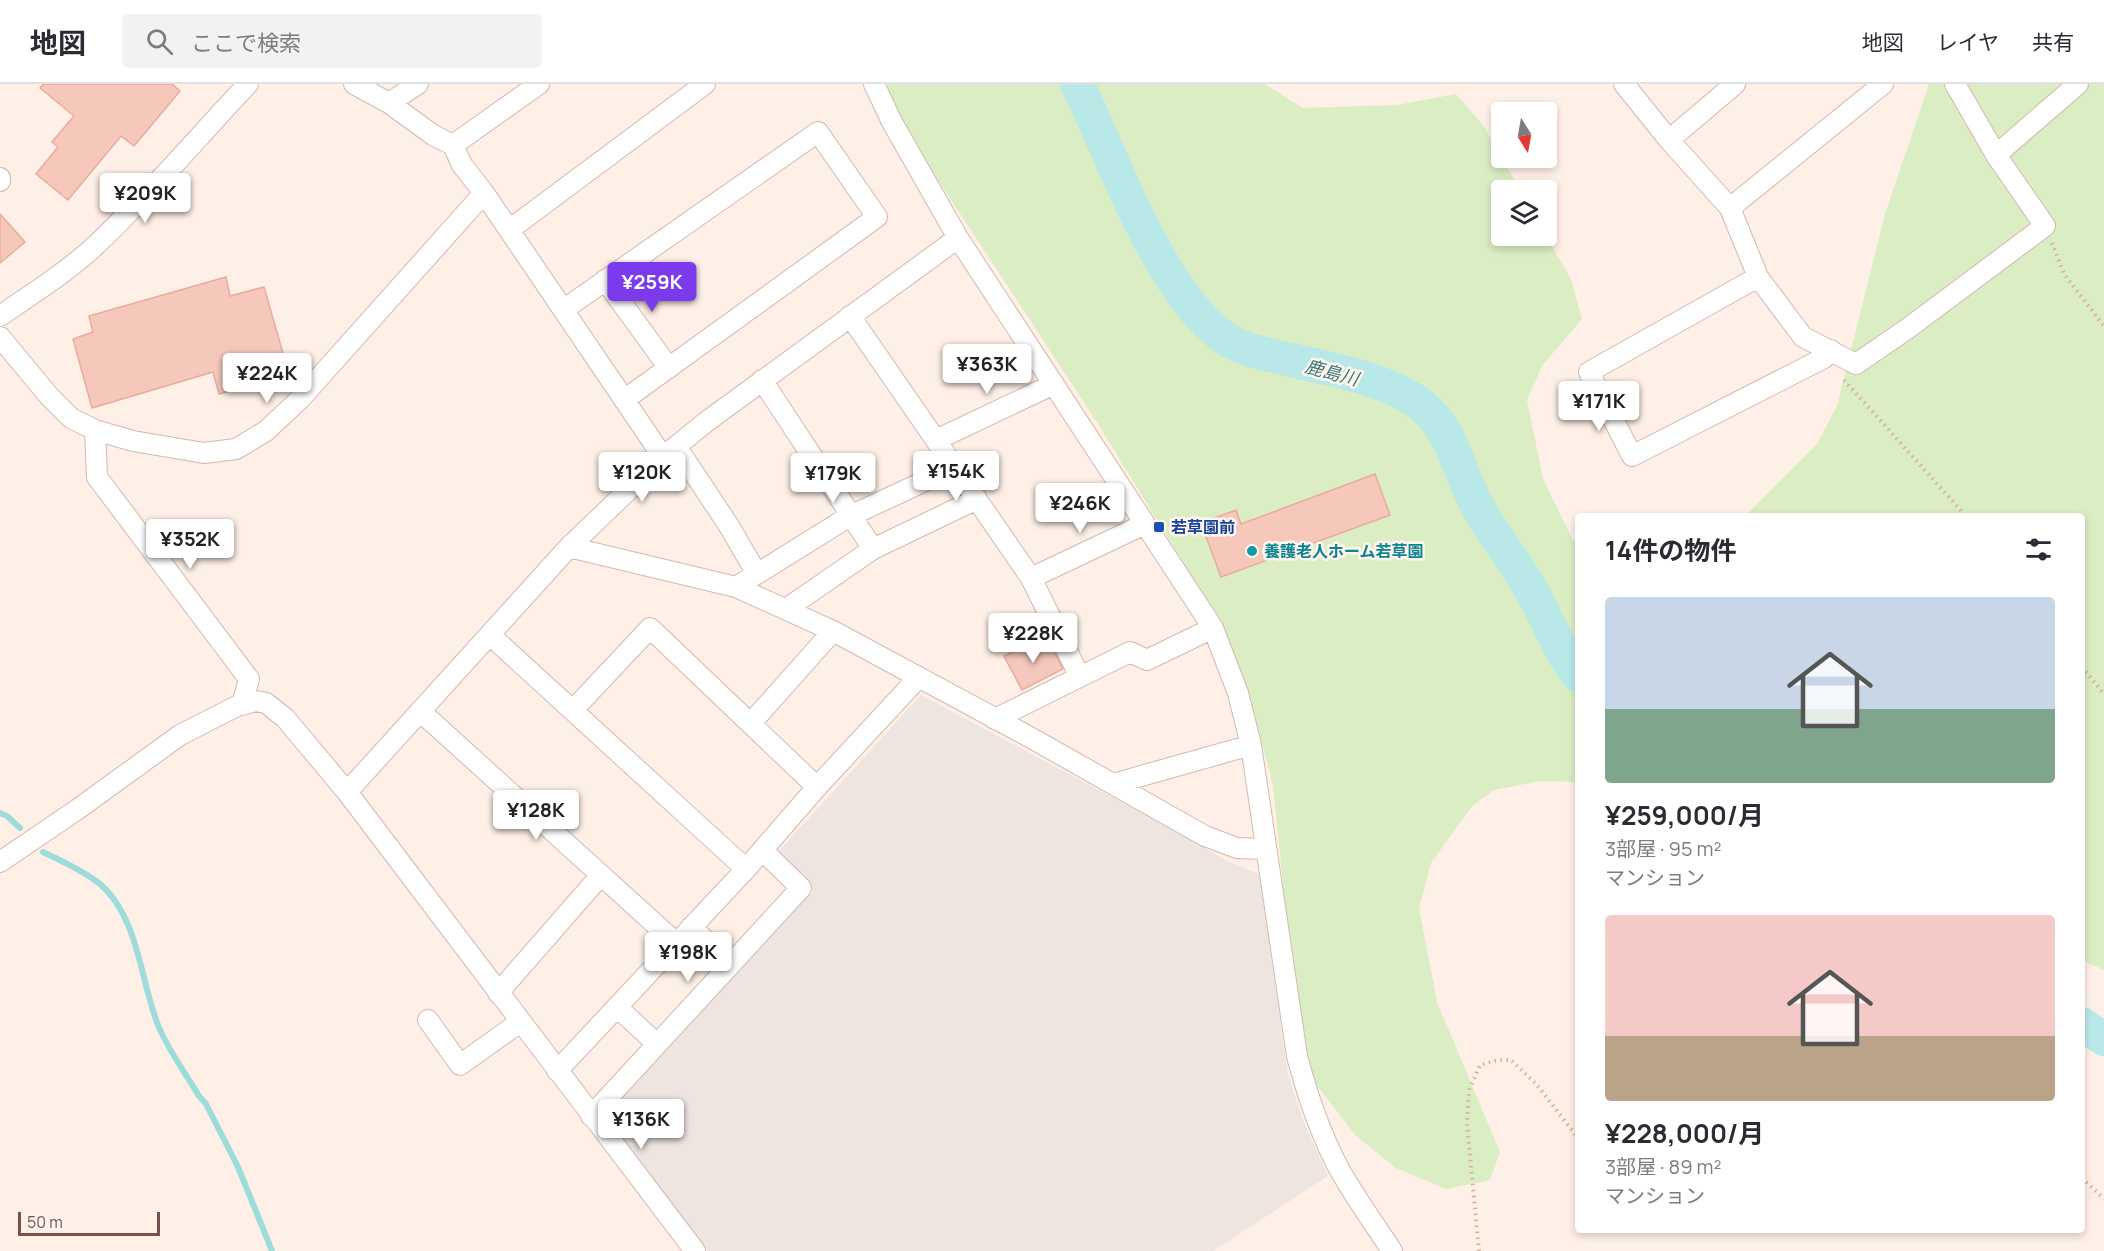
<!DOCTYPE html>
<html lang="ja">
<head>
<meta charset="utf-8">
<style>
	body { margin:0; font-family:Manrope,"Noto Sans JP",sans-serif; background:#f2f2f3; color:#2b2b33; height:100vh; display:flex; flex-direction:column; font-size:22px; white-space:nowrap }
	* { box-sizing:border-box; margin:0 }
	p { font-size:20px; color:#7c7c81 }
	.icon { flex:none; width:33px; height:33px; fill:none; stroke:currentColor; stroke-width:2; stroke-linecap:round; stroke-linejoin:round }
	.map { position:relative; flex:1; overflow:hidden }
	.details { position:absolute; left:1575px; top:429px; width:510px; height:720px; display:flex; flex-direction:column; background:#fff; border-radius:6px; box-shadow:0 3px 9px #0003 }
	.details>* { flex:none }
	.needle { width:39px; rotate:169deg }
	.buttons { position:absolute; left:1491px; top:18px; display:grid; gap:12px }
	.buttons a { display:grid; place-items:center; width:66px; height:66px; border-radius:6px; background:#fff; box-shadow:0 3px 9px #0003; font-size:30px }
	.scale { position:absolute; left:18px; bottom:15px; width:142px; box-sizing:border-box; padding-left:6px; border:3px solid #795148; border-top:0; font-size:16px; line-height:21px; white-space:nowrap; color:#795148; -webkit-text-stroke:4px #fff5ee; paint-order:stroke }
	.price { position:absolute; translate:-50% -51px; padding:0 14px; border-radius:6px; background:#fff; color:#222; font-size:20px; line-height:39px; filter:drop-shadow(0 2px 3px #0008) }
	.price::after { content:''; position:absolute; left:50%; top:36px; width:18px; height:14px; margin-left:-9px; background:inherit; clip-path:polygon(0 0,100% 0,50% 100%) }
	.price.selected { background:#7c3aed; color:#fff }
	ul { padding:0; list-style:none }
	li { display:grid; align-content:center; gap:12px; height:318px; padding:0 30px }
	li span { display:grid; place-items:center; height:186px; border-radius:6px; color:#555 }
	li>.icon { margin-inline-start:auto }
	span .icon { width:108px; height:108px; fill:#fffc; stroke-width:1 }
	li b { font-size:26px }
	h2 { display:flex; justify-content:space-between; align-items:center; height:72px; padding:0 30px; font-size:26px }
	header { display:flex; align-items:center; gap:36px; box-sizing:border-box; height:84px; padding:0 30px; background:#fff; border-bottom:2px solid #e1e1e2 }
	header strong { font-size:28px }
	nav { display:flex; gap:33px; margin-inline-start:auto; font-size:21px }
	.search { width:420px; height:54px; background:#f2f2f3; display:flex; align-items:center; gap:15px; box-sizing:border-box; padding:0 21px; border-radius:6px; color:#7c7c81; font-size:22px }
	.map>svg:first-child { display:block }
	.industrial { fill:#eee4e0 }
	.green { fill:#dbedc3 }
	.lines { fill:none; stroke-linecap:round; stroke-linejoin:round }
	.stream { stroke:#9edcdb; stroke-width:6 }
	.river { stroke:#b8e9e8; stroke-width:34 }
	.building { fill:#f5c8bb; stroke:#e9ab9b; stroke-width:1.5 }
	.minor-casing { stroke:#d3b8ad; stroke-width:22 }
	.path { stroke:#dbab9e; stroke-width:4; stroke-dasharray:1.5 4.5; stroke-linecap:butt }
	.minor { stroke:#fff; stroke-width:20 }
	.transit-dot { fill:#1a4fb4; stroke:#fff5ee; stroke-width:2 }
	.culture-dot { fill:#0f9aa8; stroke:#fff5ee; stroke-width:2 }
	.labels { text-anchor:middle; dominant-baseline:central; stroke-width:5; stroke-linejoin:round; paint-order:stroke }
	.transit-label { font-size:16px; font-weight:bold; fill:#164399; stroke:#fff5ee; text-anchor:start }
	.culture-label { font-size:16px; font-weight:bold; fill:#0d838f; stroke:#fff5ee; text-anchor:start }
	.water-label { font-size:18px; font-style:italic; fill:#387877; stroke:#fff5ee }
</style>
</head>
<body>
<header>
<strong>地図</strong>
<div class="search"><svg class="icon" aria-label="search" viewBox="0 0 24 24"><circle cx="10" cy="10" r="6"/><path d="M15 15l6 6"/></svg>ここで検索</div>
<nav><a>地図</a><a>レイヤ</a><a>共有</a></nav>
</header>
<div class="map">
<svg width="2104" height="1167" viewBox="0 0 2104 1167">
	<rect width="100%" height="100%" fill="#fef0e6"/>
	<path class="industrial" d="M921,611L1185,752L1225,776L1259,790L1288,991L1303,1036L1328,1092L1213,1167H707L604,1030L813,807L778,768Z"/>
	<path class="green" d="M875,0H1265L1303,24L1397,21L1456,10L1483,41L1520,106H1502V152H1546L1571,195L1582,235L1542,282L1527,316L1543,395L1573,456L1578,459V698L1540,697L1494,706L1472,722L1431,779L1419,824L1437,918L1500,1068L1490,1096L1446,1105L1396,1084L1356,1052L1315,999L1299,960L1273,701L1255,633L1235,583L1199,504L1093,332Z
		M1929,0H2104V886L2082,876V432H1745L1817,360L1837,322L1885,130Z"/>
	<g class="lines">
		<path class="stream" d="M0,729L7,732L20,744
			M43,768C62,777 82,786 99,799C139,833 140,896 158,941C168,966 186,990 199,1012L206,1020L238,1083L272,1167"/>
		<path class="river" d="M1077,0C1113,70 1169,241 1247,265C1299,281 1386,289 1426,325C1452,348 1459,386 1474,416C1490,447 1513,474 1530,504C1547,533 1557,564 1578,591
			M2082,940L2104,955"/>
	</g>
	<path class="building" d="M43,0H172L180,7L134,62L121,52L68,116L36,90L58,63L52,58L74,32L40,4Z
		M0,130L25,158L0,179Z
		M226,193L230,212L264,203L289,290L219,310L213,288L92,324L73,255L93,248L89,232Z
		M1375,390L1390,431L1221,493L1201,439L1236,426L1241,440Z
		M1049,557L1063,585L1022,606L1004,572L1029,560L1032,566Z"/>
	<g class="lines">
		<g class="minor-casing">
			<path id="minor" d="M354,0L389,19L433,51L453,61L462,81L484,109L663,373
				M874,0L892,38L958,154L1213,544L1238,609L1251,661L1297,972C1307,1010 1319,1046 1337,1081C1353,1111 1374,1139 1392,1167
				M1624,0L1669,56L1730,124L1758,193L1803,253L1856,280L1907,245L2045,142L1996,71L1955,0
				M389,19L418,0
				M1669,56L1735,0
				M453,61L539,0
				M1996,71L2078,0
				M0,94V97
				M1730,124L1883,0
				M509,146L705,0
				M1758,193L1589,288L1632,372L1824,274L1831,266
				M605,196L669,284
				M563,226L818,48L877,133L624,316
				M0,232C32,210 67,188 96,161C150,110 197,54 248,0
				M850,232L1031,494L1080,593
				M0,253L49,312L71,334L95,346L133,357L204,369L236,365L266,347L301,314L484,109
				M762,296L873,465
				M95,346L97,393L249,595L242,621
				M936,356L1054,300
				M676,362L729,442L757,490
				M569,463L736,503L833,547L1026,651L1205,752L1237,764L1266,765
				M1031,494L1145,440
				M736,503L850,432L955,383
				M786,525L873,465L977,415
				M490,551L746,785
				M573,626L650,544L817,703
				M420,627L676,859
				M995,635L1130,568L1147,576L1213,544
				M751,639L833,547
				M1113,700L1251,661
				M347,708L569,463L663,373L706,338L958,154
				M0,778L78,725L180,651L237,622L256,617L266,619L285,634L347,708L695,1167
				M691,843L731,880
				M498,909L601,791
				M617,923L657,960
				M428,936L460,981L520,938
				M557,987L746,785L817,703L918,594
				M591,1032L801,804L762,766"/>
		</g>
		<path class="path" d="M2052,159L2064,190L2104,242
			M1844,296L1966,432
			M2082,583L2104,610
			M2082,1094L2104,1115
			M1479,1167L1467,1040L1469,1006L1480,981L1498,976H1511L1537,1001L1578,1054"/>
		<use href="#minor" class="minor"/>
	</g>
	<rect class="transit-dot" x="1153" y="437" width="12" height="12" rx="3"/>
	<circle class="culture-dot" cx="1252" cy="467" r="6"/>
	<g class="labels">
		<g class="transit-label">
			<text x="1171" y="443">若草園前</text>
		</g>
		<g class="culture-label">
			<text x="1264" y="467">養護老人ホーム若草園</text>
		</g>
		<g class="water-label">
			<text transform="translate(1332 288) rotate(15)">鹿島川</text>
		</g>
	</g>
</svg>
<div class="buttons">
<a><svg class="needle" viewBox="-14 -14 28 28"><path d="M0-13l5 13h-10z" fill="#e53935"/><path d="M0 13l5-13h-10z" fill="#7c7c81"/></svg></a>
<a><svg class="icon" aria-label="layers" viewBox="0 0 24 24"><path d="M12 4l9 5-9 5-9-5zM3 14l9 5 9-5"/></svg></a>
</div>
<div class="scale">50 m</div>
<b class="price" style="left:145px;top:140px">¥209K</b>
<b class="price selected" style="left:652px;top:229px">¥259K</b>
<b class="price" style="left:987px;top:311px">¥363K</b>
<b class="price" style="left:267px;top:320px">¥224K</b>
<b class="price" style="left:1599px;top:348px">¥171K</b>
<b class="price" style="left:956px;top:418px">¥154K</b>
<b class="price" style="left:642px;top:419px">¥120K</b>
<b class="price" style="left:833px;top:420px">¥179K</b>
<b class="price" style="left:1080px;top:450px">¥246K</b>
<b class="price" style="left:190px;top:486px">¥352K</b>
<b class="price" style="left:1033px;top:580px">¥228K</b>
<b class="price" style="left:536px;top:757px">¥128K</b>
<b class="price" style="left:688px;top:899px">¥198K</b>
<b class="price" style="left:641px;top:1066px">¥136K</b>
<section class="details">
<h2>14件の物件<svg class="icon" aria-label="filters" viewBox="0 0 24 24"><path d="M4 7h16M4 17h16"/><circle cx="9" cy="7" r="2"/><circle cx="15" cy="17" r="2"/></svg></h2>
<ul>
<li><span style="background:linear-gradient(#c9d6e8 60%,#7fa58c 0)"><svg class="icon" aria-label="home" viewBox="0 0 24 24"><path d="M3 11l9-7 9 7M6 9v11h12V9"/></svg></span><div><b>¥259,000/月</b><p>3部屋 · 95 m²</p><p>マンション</p></div></li>
<li><span style="background:linear-gradient(#f6c9c9 65%,#b9a48a 0)"><svg class="icon" aria-label="home" viewBox="0 0 24 24"><path d="M3 11l9-7 9 7M6 9v11h12V9"/></svg></span><div><b>¥228,000/月</b><p>3部屋 · 89 m²</p><p>マンション</p></div></li>
</ul>
</section>
</div>
</body>
</html>
